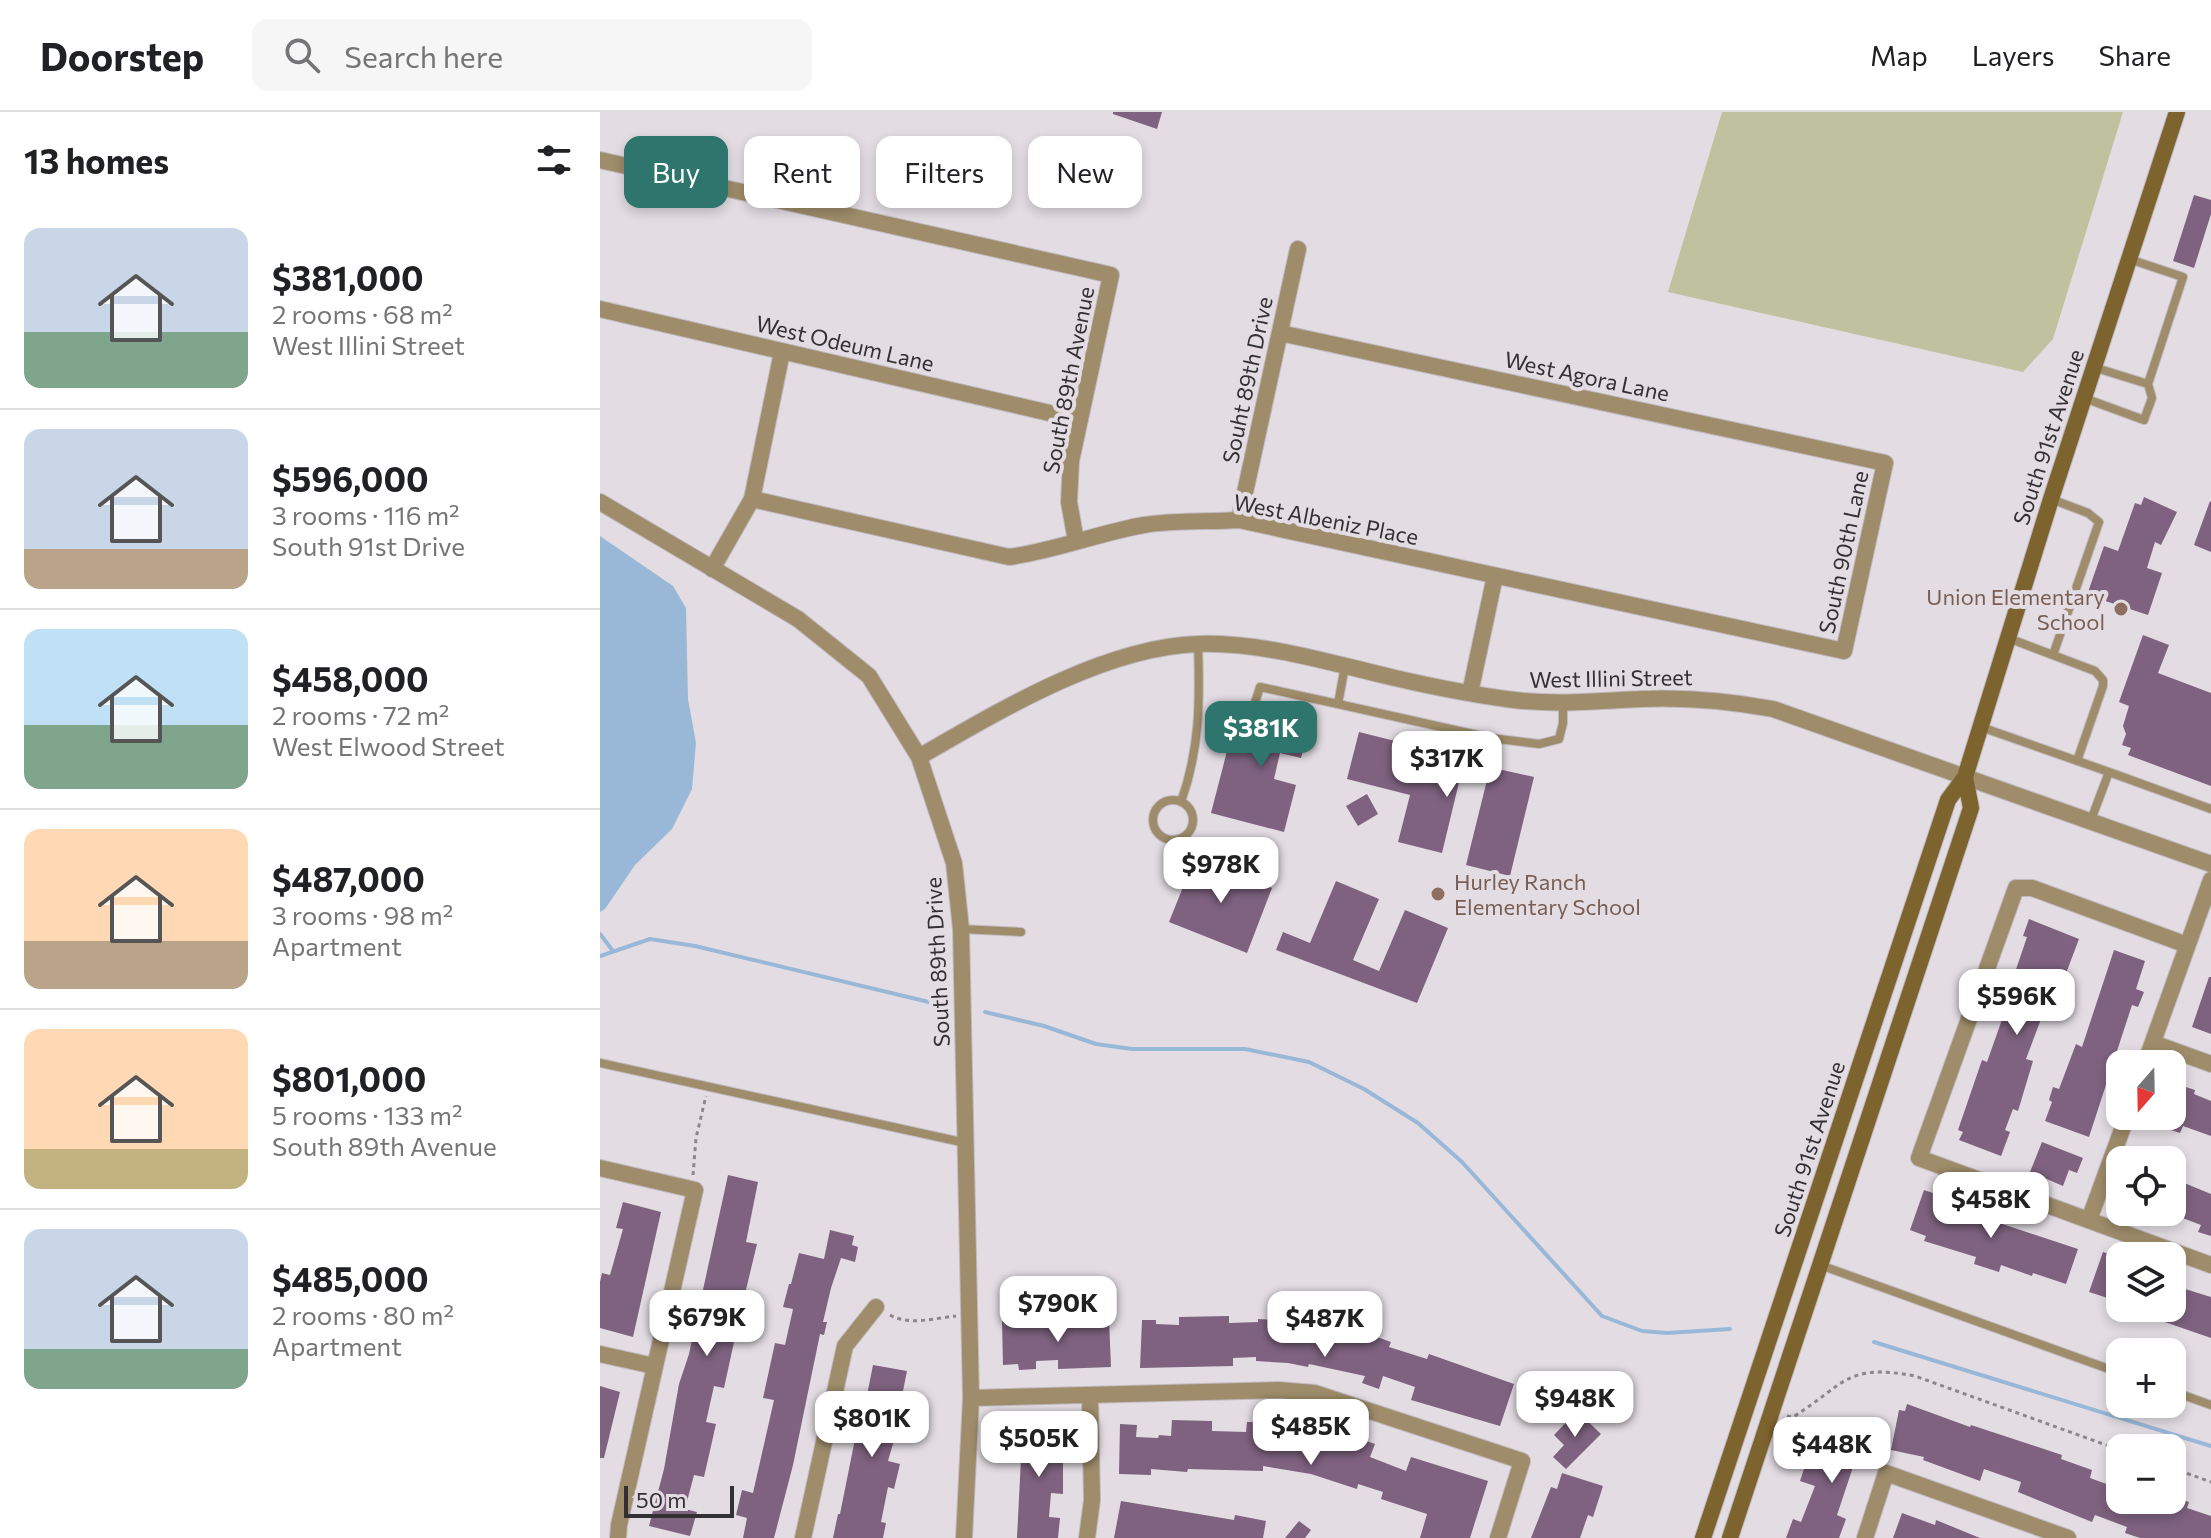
<!DOCTYPE html>
<html lang="en">
<head>
<meta charset="utf-8">
<style>
	body { margin:0; font-family:Commissioner,sans-serif; background:#f6f6f6; color:#202124; height:100vh; display:flex; flex-direction:column; font-size:30px; white-space:nowrap }
	* { box-sizing:border-box; margin:0 }
	p { font-size:26px; color:#757577 }
	.icon { flex:none; width:44px; height:44px; fill:none; stroke:currentColor; stroke-width:2; stroke-linecap:round; stroke-linejoin:round }
	.map { position:relative; flex:1; overflow:hidden }
	.panel { display:flex; flex-direction:column; background:#fff; width:600px }
	.panel>* { flex:none }
	.top-card { position:absolute; left:24px; top:24px; width:760px; height:72px; display:flex; gap:16px }
	.needle { width:52px; rotate:200deg }
	.controls { position:absolute; left:1506px; top:938px; display:grid; gap:16px }
	.controls a { display:grid; place-items:center; width:80px; height:80px; border-radius:16px; background:#fff; box-shadow:0 4px 12px #0003; font-size:40px }
	.scale { position:absolute; left:24px; bottom:20px; width:110px; box-sizing:border-box; padding-left:8px; border:4px solid #323032; border-top:0; font-size:22px; line-height:28px; white-space:nowrap; color:#323032; -webkit-text-stroke:6px #e3dde3; paint-order:stroke }
	.price { position:absolute; translate:-50% -68px; padding:0 18px; border-radius:16px; background:#fff; color:#222; font-size:26px; line-height:52px; filter:drop-shadow(0 2px 4px #0008) }
	.price::after { content:''; position:absolute; left:50%; top:48px; width:24px; height:18px; margin-left:-12px; background:inherit; clip-path:polygon(0 0,100% 0,50% 100%) }
	.price.current { background:#2d756d; color:#fff }
	ul { padding:0; list-style:none }
	li { display:flex; align-items:center; gap:24px; height:200px; padding:0 24px }
	li+li { border-top:2px solid #e0e0e0 }
	li span { display:grid; place-items:center; flex:none; width:224px; height:160px; border-radius:16px; color:#555 }
	li>.icon { margin-inline-start:auto }
	span .icon { width:96px; height:96px; fill:#fffc; stroke-width:1 }
	li b { font-size:34px }
	h2 { display:flex; justify-content:space-between; align-items:center; height:96px; padding:0 24px; font-size:34px }
	.tag { padding:0 28px; border-radius:16px; background:#fff; box-shadow:0 4px 12px #0003; font-size:28px; line-height:72px }
	.tag.current { background:#2d756d; color:#fff }
	header { display:flex; align-items:center; gap:48px; box-sizing:border-box; height:112px; padding:0 40px; background:#fff; border-bottom:2px solid #e0e0e0 }
	header strong { font-size:38px }
	nav { display:flex; gap:44px; margin-inline-start:auto; font-size:28px }
	.search { width:560px; height:72px; background:#f6f6f6; display:flex; align-items:center; gap:20px; box-sizing:border-box; padding:0 28px; border-radius:16px; color:#757577; font-size:30px }
	main { display:flex; flex:1; min-height:0 }
	.map>svg:first-child { display:block }
	.green { fill:#c0c29f }
	.water { fill:#99b8d7 }
	.lines { fill:none; stroke-linecap:round; stroke-linejoin:round }
	.stream { stroke:#99b8d7; stroke-width:4 }
	.building { fill:#7e627f }
	.lane-casing { stroke:#c0bac0; stroke-width:10 }
	.street-casing { stroke:#c0bac0; stroke-width:18 }
	.secondary-casing { stroke:#c0bac0; stroke-width:18 }
	.path { stroke:#8b878b; stroke-width:3; stroke-dasharray:4 4; stroke-linecap:butt }
	.lane { stroke:#9e8c6a; stroke-width:8 }
	.street { stroke:#9e8c6a; stroke-width:16 }
	.secondary { stroke:#7d632e; stroke-width:16 }
	.education-dot { fill:#8d6e63; stroke:#e3dde3; stroke-width:3 }
	.labels { text-anchor:middle; dominant-baseline:central; stroke-width:8; stroke-linejoin:round; paint-order:stroke }
	.street-label { font-size:22px; fill:#323032; stroke:#e3dde3 }
	.education-label { font-size:22px; fill:#785e54; stroke:#e3dde3; text-anchor:end }
</style>
</head>
<body>
<header>
<strong>Doorstep</strong>
<div class="search"><svg class="icon" aria-label="search" viewBox="0 0 24 24"><circle cx="10" cy="10" r="6"/><path d="M15 15l6 6"/></svg>Search here</div>
<nav><a>Map</a><a>Layers</a><a>Share</a></nav>
</header>
<main>
<section class="panel">
<h2>13 homes<svg class="icon" aria-label="filters" viewBox="0 0 24 24"><path d="M4 7h16M4 17h16"/><circle cx="9" cy="7" r="2"/><circle cx="15" cy="17" r="2"/></svg></h2>
<ul>
<li><span style="background:linear-gradient(#c9d6e8 65%,#7fa58c 0)"><svg class="icon" aria-label="home" viewBox="0 0 24 24"><path d="M3 11l9-7 9 7M6 9v11h12V9"/></svg></span><div><b>$381,000</b><p>2 rooms · 68 m²</p><p>West Illini Street</p></div></li>
<li><span style="background:linear-gradient(#c9d6e8 75%,#b9a48a 0)"><svg class="icon" aria-label="home" viewBox="0 0 24 24"><path d="M3 11l9-7 9 7M6 9v11h12V9"/></svg></span><div><b>$596,000</b><p>3 rooms · 116 m²</p><p>South 91st Drive</p></div></li>
<li><span style="background:linear-gradient(#bfe0f5 60%,#7fa58c 0)"><svg class="icon" aria-label="home" viewBox="0 0 24 24"><path d="M3 11l9-7 9 7M6 9v11h12V9"/></svg></span><div><b>$458,000</b><p>2 rooms · 72 m²</p><p>West Elwood Street</p></div></li>
<li><span style="background:linear-gradient(#ffd9b3 70%,#b9a48a 0)"><svg class="icon" aria-label="home" viewBox="0 0 24 24"><path d="M3 11l9-7 9 7M6 9v11h12V9"/></svg></span><div><b>$487,000</b><p>3 rooms · 98 m²</p><p>Apartment</p></div></li>
<li><span style="background:linear-gradient(#ffd9b3 75%,#c2b280 0)"><svg class="icon" aria-label="home" viewBox="0 0 24 24"><path d="M3 11l9-7 9 7M6 9v11h12V9"/></svg></span><div><b>$801,000</b><p>5 rooms · 133 m²</p><p>South 89th Avenue</p></div></li>
<li><span style="background:linear-gradient(#c9d6e8 75%,#7fa58c 0)"><svg class="icon" aria-label="home" viewBox="0 0 24 24"><path d="M3 11l9-7 9 7M6 9v11h12V9"/></svg></span><div><b>$485,000</b><p>2 rooms · 80 m²</p><p>Apartment</p></div></li>
</ul>
</section>
<div class="map">
<svg width="1611" height="1426" viewBox="0 0 1611 1426">
	<rect width="100%" height="100%" fill="#e3dde3"/>
	<path class="green" d="M1122,0H1523L1453,227L1423,260L1068,180Z"/>
	<path class="water" d="M0,424L73,474L86,496L88,587L96,631L92,677L72,717L35,753L5,797L0,800Z"/>
	<g class="lines">
		<path class="stream" d="M0,822L13,839
			M0,844L50,827L95,834L333,891
			M385,900L444,914L496,932L532,937H645L709,950L764,977L818,1011L862,1050L1002,1204L1042,1219L1067,1221L1130,1217
			M1274,1230L1611,1334"/>
	</g>
	<path class="building" d="M513,0H562L557,17L513,2Z
		M1594,83L1611,88V102L1594,156L1573,149Z
		M1544,385L1577,400L1561,433L1555,430L1547,456L1562,461L1548,503L1487,483L1504,434L1518,439L1535,391L1541,393Z
		M1610,389L1611,390V440L1594,433Z
		M1543,523L1569,533L1558,561L1611,581V674L1528,643L1531,636L1522,633L1526,622L1523,614L1529,594L1519,590Z
		M664,592L712,604L701,646L680,641L674,667L696,673L684,720L611,701L634,612L658,618Z
		M759,620L835,639L831,654L856,660L861,642L890,649L889,655L934,665L910,764L866,753L887,668L861,662L842,741L798,730L810,683L747,667Z
		M767,682L778,702L758,714L746,694Z
		M595,745L672,776L647,841L569,810Z
		M736,769L779,787L753,848L779,859L805,798L848,816L817,891L676,838L683,820L710,831Z
		M1429,807L1479,827L1448,909L1441,907L1426,947L1433,949L1418,999L1413,997L1405,1018L1410,1020L1401,1044L1359,1028L1363,1020L1358,1018L1382,948L1387,950L1410,885L1407,884L1427,825L1423,824Z
		M1514,838L1545,849L1536,877L1544,880L1538,895L1532,893L1489,1025L1445,1009L1452,990L1449,988L1453,975L1459,977L1476,932L1482,935Z
		M1609,865H1611V922L1592,915Z
		M1580,973L1595,978L1594,982L1611,989V1024L1583,1014L1580,1021L1568,1017L1572,1004V978L1578,980Z
		M1442,1030L1483,1046L1477,1061L1469,1058L1463,1074L1430,1060Z
		M128,1063L158,1070L146,1130L157,1132L144,1186L134,1184L126,1219L136,1221L124,1276L114,1274L106,1310L116,1312L104,1365L94,1363L85,1397L97,1400L90,1424L49,1414L64,1357L79,1272L89,1242Z
		M1572,1066L1611,1082V1124L1598,1120L1601,1113L1572,1102Z
		M1324,1078L1368,1093L1366,1099L1381,1105L1478,1137L1466,1172L1433,1161L1432,1164L1401,1153L1399,1160L1374,1152L1376,1145L1324,1129L1326,1124L1310,1118Z
		M23,1090L61,1100L33,1225L0,1216V1170L2,1161L10,1163L23,1117L16,1116Z
		M230,1118L254,1124L252,1133L258,1135L255,1150L241,1146L231,1176L223,1210H227L224,1223L220,1222L193,1353L174,1426H143L147,1406L136,1403L142,1378L153,1381L174,1288L163,1286L175,1231L185,1233L193,1197L183,1195L189,1172H191L199,1141L224,1147Z
		M1503,1140L1519,1145L1514,1159L1520,1161V1181L1517,1189L1489,1180Z
		M1572,1173L1611,1185V1226L1530,1198L1572,1196Z
		M629,1204V1211L658,1210V1207L699,1209L774,1224L791,1230L789,1235L827,1247L829,1242L914,1272L900,1314L811,1288L815,1275L783,1264L779,1277L762,1271L765,1264L709,1252L708,1255L688,1251L656,1249V1245L633,1246V1254L540,1256L542,1208H556V1212L579,1213V1205Z
		M457,1207H509L511,1255L458,1257V1248L436,1249V1257L419,1258L418,1252L403,1253L402,1209L435,1208V1215H458Z
		M273,1253L307,1259L302,1284H298L290,1319L296,1321L288,1349L300,1352L294,1377L288,1375L281,1410L286,1411L283,1426H233L238,1402H240L264,1282L267,1283Z
		M0,1274L20,1280L4,1346H0Z
		M1307,1292L1370,1315L1371,1313L1462,1343L1461,1347L1492,1358L1490,1366L1520,1377V1388H1572V1384L1589,1390L1587,1396L1611,1404V1426H1540L1525,1421L1527,1415L1495,1403L1492,1410L1418,1380L1421,1370L1384,1357L1380,1369L1323,1348L1324,1345L1291,1338L1299,1298L1305,1299Z
		M977,1299L1001,1322L966,1357L953,1345L964,1333L954,1323Z
		M677,1307L694,1310L692,1324L717,1328L720,1316L736,1321L734,1327L755,1334L758,1326L775,1332L770,1345L806,1359L811,1345L888,1369L870,1426H820L827,1402L781,1387L783,1380L758,1372L757,1377L711,1362L663,1354V1359L588,1357L587,1360L551,1357V1363L519,1362L520,1312L537,1313L536,1325L558,1326L559,1323L571,1324L572,1308L612,1309V1319L646,1320L647,1310H676Z
		M1249,1311L1283,1333L1276,1344L1268,1339L1260,1352L1255,1349L1237,1403L1246,1407L1239,1426H1186L1193,1407L1201,1410L1215,1374L1200,1369L1205,1354L1211,1356L1215,1345L1224,1348Z
		M417,1312L463,1314V1382L451,1381L449,1405L460,1406L458,1426H417L421,1346H416Z
		M962,1361L1003,1374L993,1405L988,1403L980,1426H931L951,1375L957,1377Z
		M521,1389L634,1408L635,1403L666,1409L663,1426H514Z
		M1302,1401L1335,1413L1336,1408L1380,1426H1293Z
		M699,1409L711,1418L705,1426H685Z"/>
	<g class="lines">
		<g class="lane-casing">
			<path id="lane" d="M1493,255L1548,272
				M1484,286L1544,308L1552,286L1548,272L1583,165L1529,147
				M1451,387L1488,401L1499,410L1453,543
				M1408,526L1495,559L1503,568V574L1477,649
				M745,554L738,592L891,626L939,632L959,627L963,611V592
				M651,603L660,575L738,592
				M1381,615L1509,660
				M553 708a20 20 0 1 1 40 0a20 20 0 1 1-40 0Z
				M581,690C600,637 600,588 598,532
				M1491,708L1509,660L1611,697
				M361,817L421,820
				M0,951L366,1031
				M1220,1153L1520,1261
				M1572,1279L1611,1293"/>
		</g>
		<g class="street-casing">
			<path id="street" d="M0,48L511,163L471,349L469,390L476,429
				M0,197L480,308
				M152,387L409,445C455,439 498,421 544,413C574,408 608,410 639,408L1244,539L1285,351L680,221
				M0,390L198,507L269,564L319,645L354,751L361,817L371,1286L364,1426
				M639,408L698,137
				M112,457L152,387L182,240
				M870,581L895,464
				M319,645C399,599 504,535 598,532C664,530 731,551 795,566C834,575 874,583 914,588C957,593 998,589 1041,587C1086,585 1129,589 1173,597L1611,752
				M1587,833L1432,776H1416L1319,1046L1611,1153
				M1553,931L1611,952
				M1545,952L1611,768
				M0,1056L95,1078L19,1413L18,1426
				M1489,1108L1527,1004
				M0,1242L54,1254
				M371,1286L678,1278L715,1281L922,1349L898,1426
				M203,1426L245,1234L276,1195
				M487,1426L492,1388L490,1283
				M1265,1426L1286,1361L1468,1426"/>
		</g>
		<g class="secondary-casing">
			<path id="secondary" d="M1103,1426L1348,688L1365,665L1451,387L1577,0
				M1130,1426L1371,696L1365,665"/>
		</g>
		<path class="path" d="M93,1063L96,1026L106,984
			M290,1203C309,1214 335,1206 356,1204
			M1187,1304L1193,1305C1246,1272 1245,1251 1315,1264L1520,1338
			M1572,1356L1611,1370"/>
		<use href="#lane" class="lane"/>
		<use href="#street" class="street"/>
		<use href="#secondary" class="secondary"/>
	</g>
	<g class="education-dot">
		<circle cx="1521" cy="497" r="8"/>
		<circle cx="838" cy="782" r="8"/>
	</g>
	<g class="labels">
		<g class="street-label">
			<text transform="translate(245 231) rotate(13)">West Odeum Lane</text>
			<text transform="translate(987 264) rotate(12)">West Agora Lane</text>
			<text transform="translate(468 268) rotate(-79)">South 89th Avenue</text>
			<text transform="translate(647 268) rotate(-78)">Souht 89th Drive</text>
			<text transform="translate(1448 325) rotate(-72)">South 91st Avenue</text>
			<text transform="translate(726 407) rotate(11)">West Albeniz Place</text>
			<text transform="translate(1243 440) rotate(-78)">South 90th Lane</text>
			<text transform="translate(1011 566) rotate(-1)">West Illini Street</text>
			<text transform="translate(337 850) rotate(-93)">South 89th Drive</text>
			<text transform="translate(1209 1037) rotate(-72)">South 91st Avenue</text>
		</g>
		<g class="education-label">
			<text x="1505" y="484">Union Elementary<tspan x="1505" dy="25">School</tspan></text>
			<text x="854" y="769" text-anchor="start">Hurley Ranch<tspan x="854" dy="25">Elementary School</tspan></text>
		</g>
	</g>
</svg>
<div class="controls">
<a><svg class="needle" viewBox="-14 -14 28 28"><path d="M0-13l5 13h-10z" fill="#e53935"/><path d="M0 13l5-13h-10z" fill="#757577"/></svg></a>
<a><svg class="icon" aria-label="locate" viewBox="0 0 24 24"><circle cx="12" cy="12" r="6"/><path d="M12 2v4M12 18v4M2 12h4M18 12h4"/></svg></a>
<a><svg class="icon" aria-label="layers" viewBox="0 0 24 24"><path d="M12 4l9 5-9 5-9-5zM3 14l9 5 9-5"/></svg></a>
<a>+</a>
<a>−</a>
</div>
<div class="scale">50 m</div>
<b class="price current" style="left:661px;top:657px">$381K</b>
<b class="price" style="left:847px;top:687px">$317K</b>
<b class="price" style="left:621px;top:793px">$978K</b>
<b class="price" style="left:1417px;top:925px">$596K</b>
<b class="price" style="left:1391px;top:1128px">$458K</b>
<b class="price" style="left:458px;top:1232px">$790K</b>
<b class="price" style="left:107px;top:1246px">$679K</b>
<b class="price" style="left:725px;top:1247px">$487K</b>
<b class="price" style="left:975px;top:1327px">$948K</b>
<b class="price" style="left:272px;top:1347px">$801K</b>
<b class="price" style="left:711px;top:1355px">$485K</b>
<b class="price" style="left:439px;top:1367px">$505K</b>
<b class="price" style="left:1232px;top:1373px">$448K</b>
<div class="top-card">
<a class="tag current">Buy</a>
<a class="tag">Rent</a>
<a class="tag">Filters</a>
<a class="tag">New</a>
</div>
</div>
</main>
</body>
</html>
